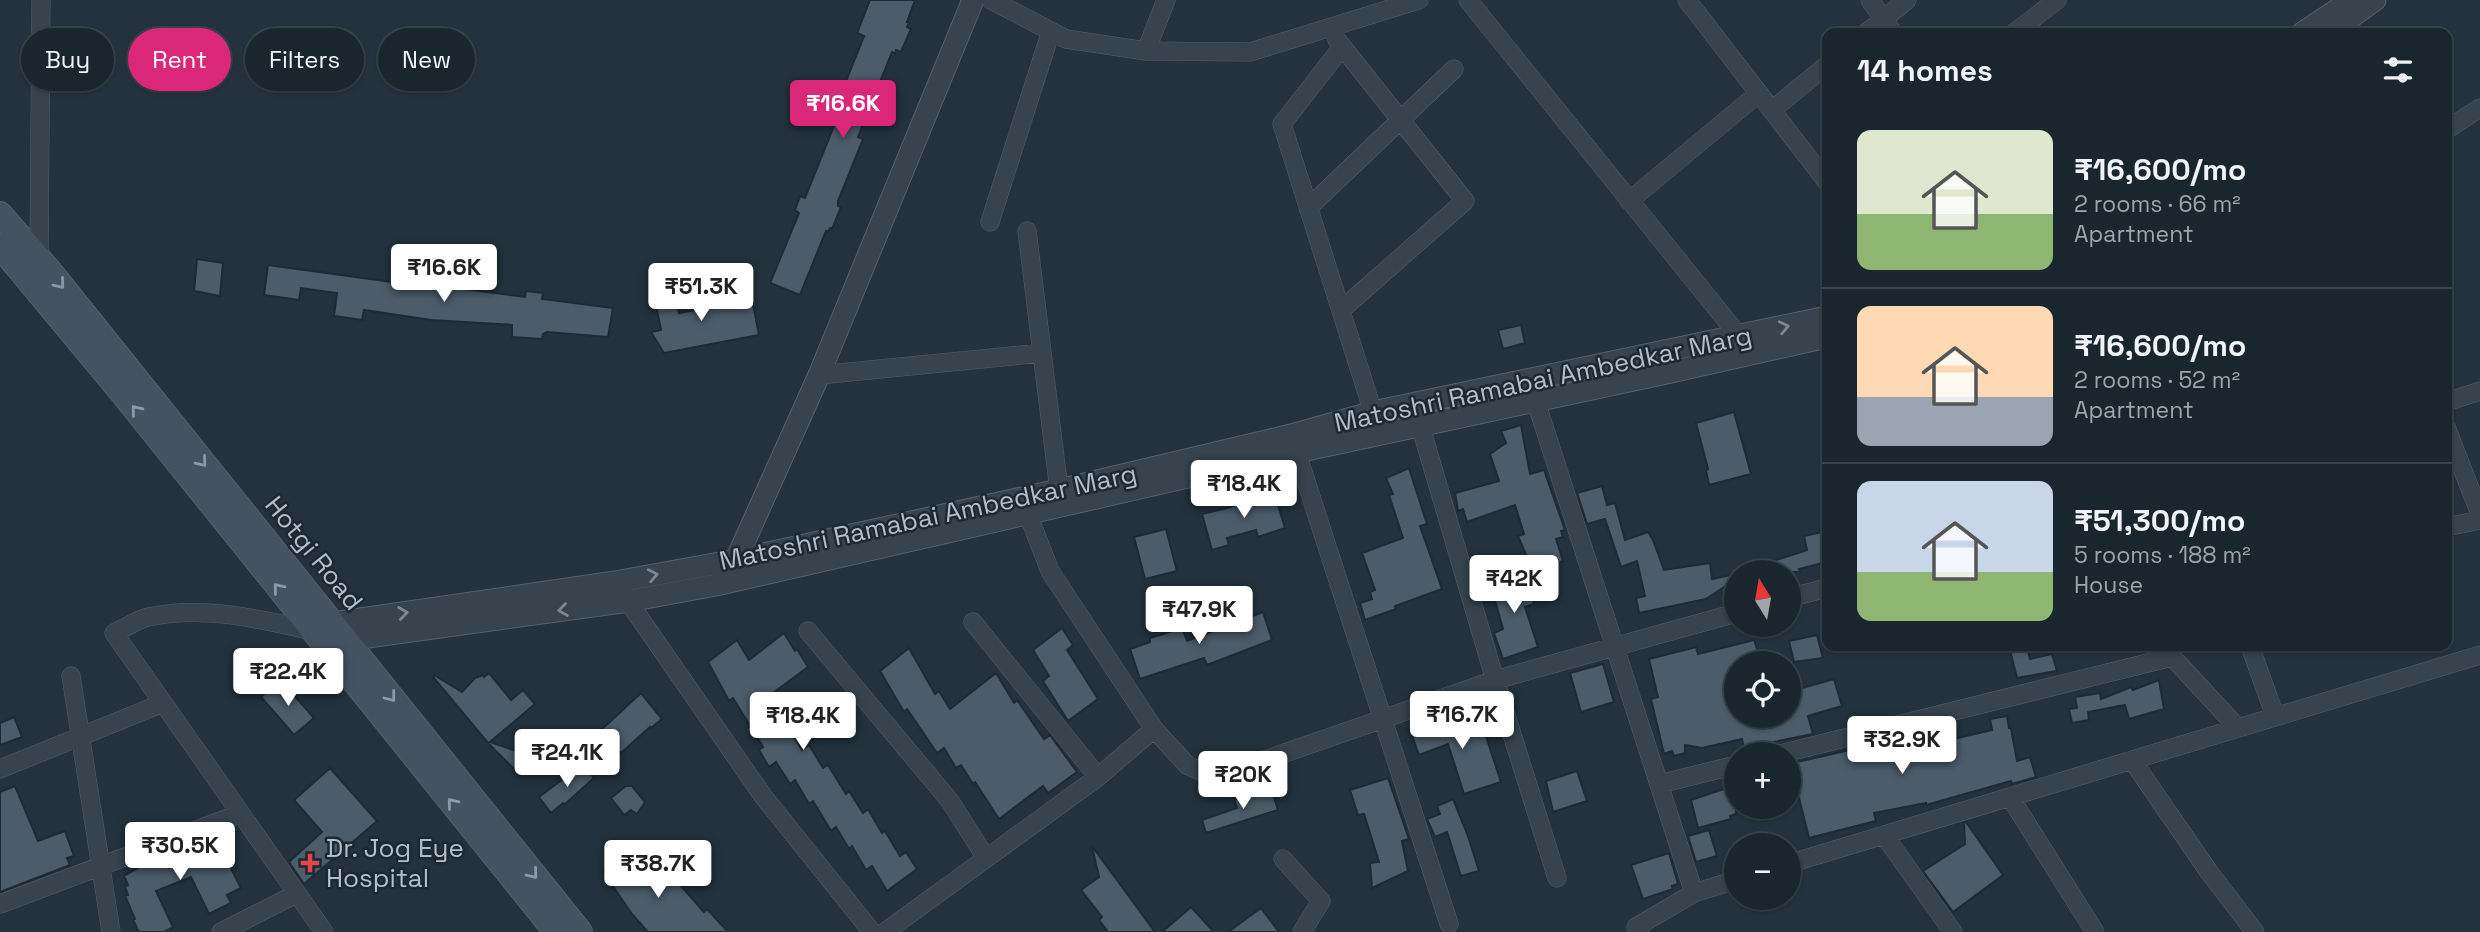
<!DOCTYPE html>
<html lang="en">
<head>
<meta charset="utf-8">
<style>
	body { margin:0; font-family:"Space Grotesk",sans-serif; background:#27323a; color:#f1f3f6; height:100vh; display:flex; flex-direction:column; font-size:26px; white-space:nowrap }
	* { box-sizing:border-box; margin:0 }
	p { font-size:23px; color:#9fa5aa }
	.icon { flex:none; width:38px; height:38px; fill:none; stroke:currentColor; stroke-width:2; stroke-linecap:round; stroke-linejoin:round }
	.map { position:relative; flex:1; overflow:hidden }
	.panel { position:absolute; left:1822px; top:28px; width:630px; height:623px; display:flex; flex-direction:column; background:#1a262e; border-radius:14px; box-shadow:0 2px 5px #0004,0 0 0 2px #38434a }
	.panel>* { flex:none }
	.guide { position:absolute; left:21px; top:28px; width:665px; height:63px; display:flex; gap:14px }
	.needle { width:46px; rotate:349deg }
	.tools { position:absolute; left:1724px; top:560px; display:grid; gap:14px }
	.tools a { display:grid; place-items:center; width:77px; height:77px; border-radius:50%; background:#1a262e; box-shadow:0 2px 5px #0004,0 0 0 2px #38434a; font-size:35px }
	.price { position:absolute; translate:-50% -60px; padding:0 16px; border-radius:7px; background:#fff; color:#222; font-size:23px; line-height:46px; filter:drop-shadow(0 2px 4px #0008) }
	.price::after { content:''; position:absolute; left:50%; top:42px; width:21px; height:16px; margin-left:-10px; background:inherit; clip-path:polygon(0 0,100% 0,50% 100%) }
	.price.selected { background:#db2777; color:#fff }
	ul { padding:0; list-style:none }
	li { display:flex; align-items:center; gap:21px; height:175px; padding:0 35px }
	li+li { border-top:2px solid #38434a }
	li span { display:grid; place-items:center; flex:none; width:196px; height:140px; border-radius:14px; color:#555 }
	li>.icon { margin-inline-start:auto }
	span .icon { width:84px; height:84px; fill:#fffc; stroke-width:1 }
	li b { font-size:30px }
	h2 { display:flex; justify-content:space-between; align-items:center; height:84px; padding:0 35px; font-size:30px }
	.pill { padding:0 24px; border-radius:32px; background:#1a262e; box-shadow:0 2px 5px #0004,0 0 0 2px #38434a; font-size:24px; line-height:63px }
	.pill.selected { background:#db2777; color:#fff }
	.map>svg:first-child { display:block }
	.building { fill:#4c5c69; stroke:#1e2a34; stroke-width:2 }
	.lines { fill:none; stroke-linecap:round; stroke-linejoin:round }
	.minor-casing { stroke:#55616b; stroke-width:19 }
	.tertiary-casing { stroke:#55616b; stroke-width:23 }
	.secondary-casing { stroke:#55616b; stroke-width:26 }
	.minor { stroke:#37434d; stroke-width:18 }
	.tertiary { stroke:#37434d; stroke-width:21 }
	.secondary { stroke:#455361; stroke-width:24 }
	.oneway { stroke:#8c99a5 }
	.oneway2 { stroke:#7b8791 }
	.health-dot { fill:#e0444e; stroke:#1c2832; stroke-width:2.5 }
	.labels { text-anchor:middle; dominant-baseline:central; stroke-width:5; stroke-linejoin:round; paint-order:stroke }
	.street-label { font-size:26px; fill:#b3bec9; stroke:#1c2832 }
	.poi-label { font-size:26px; fill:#b3bec9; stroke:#1c2832; text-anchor:start }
</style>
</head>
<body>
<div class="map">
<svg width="2480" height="932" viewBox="0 0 2480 932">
	<rect width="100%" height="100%" fill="#23323d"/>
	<path class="building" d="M870,0H915L907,22L909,23L907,27L911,29L901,52L896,50L895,54L892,52L858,137L863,139L838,201V206L841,207L832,229L830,228L828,232L826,231L800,295L770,283L799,213L795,210L800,196L805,198L842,106L837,104L864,36L857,33Z
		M197,259L223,263L220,296L194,291Z
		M268,265L451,290V287L525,297L526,291L543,293L542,299L613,308L608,337L547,332L543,334L542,339L512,337V325L431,320L364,310L362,320L334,316L337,293L301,288L299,300L264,295Z
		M674,287L679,313L752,299L759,335L664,353L651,332L661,330L653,291Z
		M1521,325L1525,343L1503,349L1498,330Z
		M1734,412L1751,474L1709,485L1706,471L1708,469L1696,423Z
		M1521,425L1530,474L1544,470L1565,530L1561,531L1563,537L1556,539L1563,561L1504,578L1500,566L1527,557L1518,536L1524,534L1515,505L1467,522L1463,509L1458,511L1455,493L1499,481L1490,454L1506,443L1501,431Z
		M1409,468L1427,524L1420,526L1442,589L1395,606L1396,609L1365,620L1360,603L1372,599L1370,592L1375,590L1362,553L1403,538L1389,495L1393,494L1386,478Z
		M1602,486L1607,505L1615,503L1625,540L1648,532L1653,540L1664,570L1710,563L1712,579L1736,574V579L1706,599L1639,613L1636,598L1645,596L1637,561L1621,567L1605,519L1587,524L1577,493Z
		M1274,492L1285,528L1258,537L1256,530L1227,538L1229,545L1212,550L1202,514L1227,508Z
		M1166,529L1177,571L1145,579L1134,537Z
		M1827,531V562L1799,569L1800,572H1748V569L1807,550L1804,536Z
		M1525,572L1534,604L1525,607L1538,647L1503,659L1494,633L1503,629L1490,583Z
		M1263,612L1272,640L1207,665L1204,658L1140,679L1130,649L1150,642V638L1182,628L1187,641Z
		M1062,628L1073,645L1067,650L1098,699L1068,721L1043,681L1049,676L1033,650Z
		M784,633L795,651L797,649L808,667L773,693L787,717L784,720L802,750L809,745L823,768L828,765L846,794L849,791L863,813L868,809L882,833L885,831L900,856L906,852L917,869L887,891L872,866L866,870L852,846L849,849L836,827L831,831L813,801L809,804L795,780L790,784L776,762L769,767L759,750L763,747L733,698L729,701L708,662L737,640L749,660Z
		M1817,635L1823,658L1794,662L1789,641Z
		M1754,640L1762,663H1736V716H1788V692L1834,679L1842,706L1808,716L1813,734L1744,748L1742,739L1702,748L1685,745V753L1674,756L1672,751L1664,754L1651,699L1658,697L1649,659L1696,647L1698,654Z
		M2009,646H2027L2030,659L2052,654L2057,671L2017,678Z
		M909,648L935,694L939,691L950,709L996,673L1014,703L1017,700L1044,739L1050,735L1077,772L1048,793L1043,786L999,819L975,782L973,784L961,765L956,768L944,748L937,753L907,709L904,712L880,671Z
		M1603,664L1614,702L1581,712L1570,673Z
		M489,673L511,700L523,690L535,704L490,742L536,758L520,775L488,743L433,677L434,675L462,692L475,678L483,675L484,677Z
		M281,680L314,718L294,735L261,697Z
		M2159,680L2164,709L2129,719L2125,705L2088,712L2089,720L2072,723L2069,709L2077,708L2075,697L2100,693L2101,699L2131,687L2133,690Z
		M641,693L662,719L651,728L650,727L621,753L600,731Z
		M2007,716L2009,728H2011L2017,761L2030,757L2036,777L2012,784L2011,781L1926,805V803L1874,813L1876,821L1809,838L1799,798L1788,801V764L1899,739L1901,744L1934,736L1936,743L1992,730L1990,719Z
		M14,717L22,737L0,745V723Z
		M1480,718L1501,782L1464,794L1448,744L1419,755L1410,730L1443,719L1447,729Z
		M583,764L594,778L564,805L563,803L551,813L539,797Z
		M330,768L377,821L304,884L289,862L322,832L294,800Z
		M1577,771L1587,801L1553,812L1546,781Z
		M1388,778L1409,839L1402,841L1408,871L1372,888L1370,863L1379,862L1364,814L1358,815L1350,790Z
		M1736,785V814L1730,816L1731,819L1698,828L1691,800Z
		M15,786L38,841L65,831L74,856L67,858L70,865L0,892V792Z
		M626,786H632L645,802L637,814L631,810L624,815L611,798Z
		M1271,788L1278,810L1206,833L1202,820L1237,808L1234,800Z
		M1453,799L1468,836L1479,871L1461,876L1447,832L1435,837L1427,819L1440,814L1437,806Z
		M1966,822L2003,875L1953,912L1923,871L1965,844L1964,823Z
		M1709,830L1717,856L1696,862L1688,836Z
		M214,835L241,888L227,895L231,903L209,914L191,877L156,891L173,927L164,932H139L133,920L135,919L125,896L128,895L125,887L128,885L124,876L159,856Z
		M1092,846L1155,932H1108L1099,920L1102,917L1081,890L1099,877Z
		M629,849L661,889L674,878L704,912L707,909L728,932H648L632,914L603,872Z
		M1669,853L1678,884L1672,886L1673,889L1643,899L1631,865Z
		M1191,907L1214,932H1162Z
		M1261,908L1279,932H1228Z"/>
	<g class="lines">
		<g class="minor-casing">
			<path id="minor" d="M991,0L1066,39L1146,51L1250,52L1419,0
				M1468,0L1739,336
				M1687,0L1827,182
				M1870,0L1893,33
				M1866,33L1907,0
				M2014,33L2057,0
				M1337,40L1465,201L1341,310
				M1342,47L1282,124L1373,412
				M1146,51L1166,0
				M1772,110L1827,65
				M2446,130L2480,108
				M1629,201L1759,93
				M1308,208L1454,69
				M990,222L1051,31
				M1027,231L1059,490
				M39,258L41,0
				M819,375L1042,353
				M1529,380L1694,893
				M2446,402L2480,391
				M1414,404L1495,680L1557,878
				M2446,427L2480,514
				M1293,441L1449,924
				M2446,527L2480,520
				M621,591L763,796L872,932
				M1788,598L1827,588
				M973,622L1098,777
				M313,631C259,619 204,605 148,617C137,620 125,628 114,633L324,932
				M808,631L950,801L986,858
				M2162,646L2238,728
				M2250,646L2275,716
				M71,676L111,932
				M1154,729L1187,765L1211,776L1256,763L1495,680L1736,613
				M1780,754L2172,657
				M2132,760L2209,872L2255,932
				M0,769L163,703
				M1659,784L1736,765
				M2010,797L2095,932
				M1884,835L1953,932
				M1283,859L1321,901L1302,932
				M1788,864L2480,655
				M0,904L239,814
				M221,932L296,894
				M885,932L1098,777L1154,729L1050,571L1023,501
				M1640,932L1636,927L1694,893L1736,880"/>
		</g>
		<g class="tertiary-casing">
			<path id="tertiary" d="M2302,33L2352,0
				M2329,33L2375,0
				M736,560L819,375L973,0
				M318,629L333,623L615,582L736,560L1059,490L1291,435L1373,412L1827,317
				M332,644L346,640L629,601L716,585L1297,452L1671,372L1827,337"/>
		</g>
		<g class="secondary-casing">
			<path id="secondary" d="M0,214L48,269L580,932
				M0,246L123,394L556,932"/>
		</g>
		<use href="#minor" class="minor"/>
		<use href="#tertiary" class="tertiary"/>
		<use href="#secondary" class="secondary"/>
	</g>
	<defs><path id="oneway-chevron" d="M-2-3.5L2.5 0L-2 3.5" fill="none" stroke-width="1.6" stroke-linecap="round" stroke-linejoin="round" transform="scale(1.75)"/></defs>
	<g class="oneway">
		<use href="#oneway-chevron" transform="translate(60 284) rotate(51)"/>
		<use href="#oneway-chevron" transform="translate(136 410) rotate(-129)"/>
		<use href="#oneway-chevron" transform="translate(202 462) rotate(51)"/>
		<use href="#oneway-chevron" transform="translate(278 588) rotate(-129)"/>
		<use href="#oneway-chevron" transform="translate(391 697) rotate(52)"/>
		<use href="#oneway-chevron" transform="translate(452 803) rotate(-129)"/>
		<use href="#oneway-chevron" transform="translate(533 874) rotate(51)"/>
	</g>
	<g class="oneway2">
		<use href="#oneway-chevron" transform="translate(1784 327) rotate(-12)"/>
		<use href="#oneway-chevron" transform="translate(653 575) rotate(-11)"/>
		<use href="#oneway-chevron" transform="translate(563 610) rotate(172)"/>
		<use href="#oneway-chevron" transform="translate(403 613) rotate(-8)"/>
	</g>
	<path class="health-dot" d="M306.5 852.5h7v7h7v7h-7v7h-7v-7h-7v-7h7z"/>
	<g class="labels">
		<g class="street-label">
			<text transform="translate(1543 379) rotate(-12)">Matoshri Ramabai Ambedkar Marg</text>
			<text transform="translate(928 517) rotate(-12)">Matoshri Ramabai Ambedkar Marg</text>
			<text transform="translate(314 553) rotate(51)">Hotgi Road</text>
		</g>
		<g class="poi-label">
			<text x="326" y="848">Dr. Jog Eye<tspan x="326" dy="30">Hospital</tspan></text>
		</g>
	</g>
</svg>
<div class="tools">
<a><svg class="needle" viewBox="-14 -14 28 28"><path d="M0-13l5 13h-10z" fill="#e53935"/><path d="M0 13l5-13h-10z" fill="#9fa5aa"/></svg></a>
<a><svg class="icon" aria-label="locate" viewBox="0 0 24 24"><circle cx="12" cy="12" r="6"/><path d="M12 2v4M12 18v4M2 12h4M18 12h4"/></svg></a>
<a>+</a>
<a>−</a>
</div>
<b class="price selected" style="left:843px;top:140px">₹16.6K</b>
<b class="price" style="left:444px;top:304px">₹16.6K</b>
<b class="price" style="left:701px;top:323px">₹51.3K</b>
<b class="price" style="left:1244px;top:520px">₹18.4K</b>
<b class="price" style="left:1514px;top:615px">₹42K</b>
<b class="price" style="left:1199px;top:646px">₹47.9K</b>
<b class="price" style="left:288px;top:708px">₹22.4K</b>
<b class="price" style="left:1462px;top:751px">₹16.7K</b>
<b class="price" style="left:803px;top:752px">₹18.4K</b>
<b class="price" style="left:1902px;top:776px">₹32.9K</b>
<b class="price" style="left:567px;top:789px">₹24.1K</b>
<b class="price" style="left:1243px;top:811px">₹20K</b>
<b class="price" style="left:180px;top:882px">₹30.5K</b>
<b class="price" style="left:658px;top:900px">₹38.7K</b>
<div class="guide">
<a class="pill">Buy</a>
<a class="pill selected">Rent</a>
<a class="pill">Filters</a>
<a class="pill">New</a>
</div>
<section class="panel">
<h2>14 homes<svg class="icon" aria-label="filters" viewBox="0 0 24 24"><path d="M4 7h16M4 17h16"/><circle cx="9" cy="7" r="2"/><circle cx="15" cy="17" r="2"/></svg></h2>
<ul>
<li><span style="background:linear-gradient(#dfe7d0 60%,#8fb573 0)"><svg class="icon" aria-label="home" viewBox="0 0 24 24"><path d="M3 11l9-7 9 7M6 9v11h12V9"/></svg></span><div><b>₹16,600/mo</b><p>2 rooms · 66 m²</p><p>Apartment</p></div></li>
<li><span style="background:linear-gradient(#ffd9b3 65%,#9aa5b1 0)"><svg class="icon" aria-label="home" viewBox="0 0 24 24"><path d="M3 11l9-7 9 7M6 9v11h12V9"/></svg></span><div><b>₹16,600/mo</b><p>2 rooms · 52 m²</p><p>Apartment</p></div></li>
<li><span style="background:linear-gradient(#c9d6e8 65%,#8fb573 0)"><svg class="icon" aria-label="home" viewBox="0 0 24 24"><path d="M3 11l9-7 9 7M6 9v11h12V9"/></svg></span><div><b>₹51,300/mo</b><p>5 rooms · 188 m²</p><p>House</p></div></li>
</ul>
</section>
</div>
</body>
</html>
